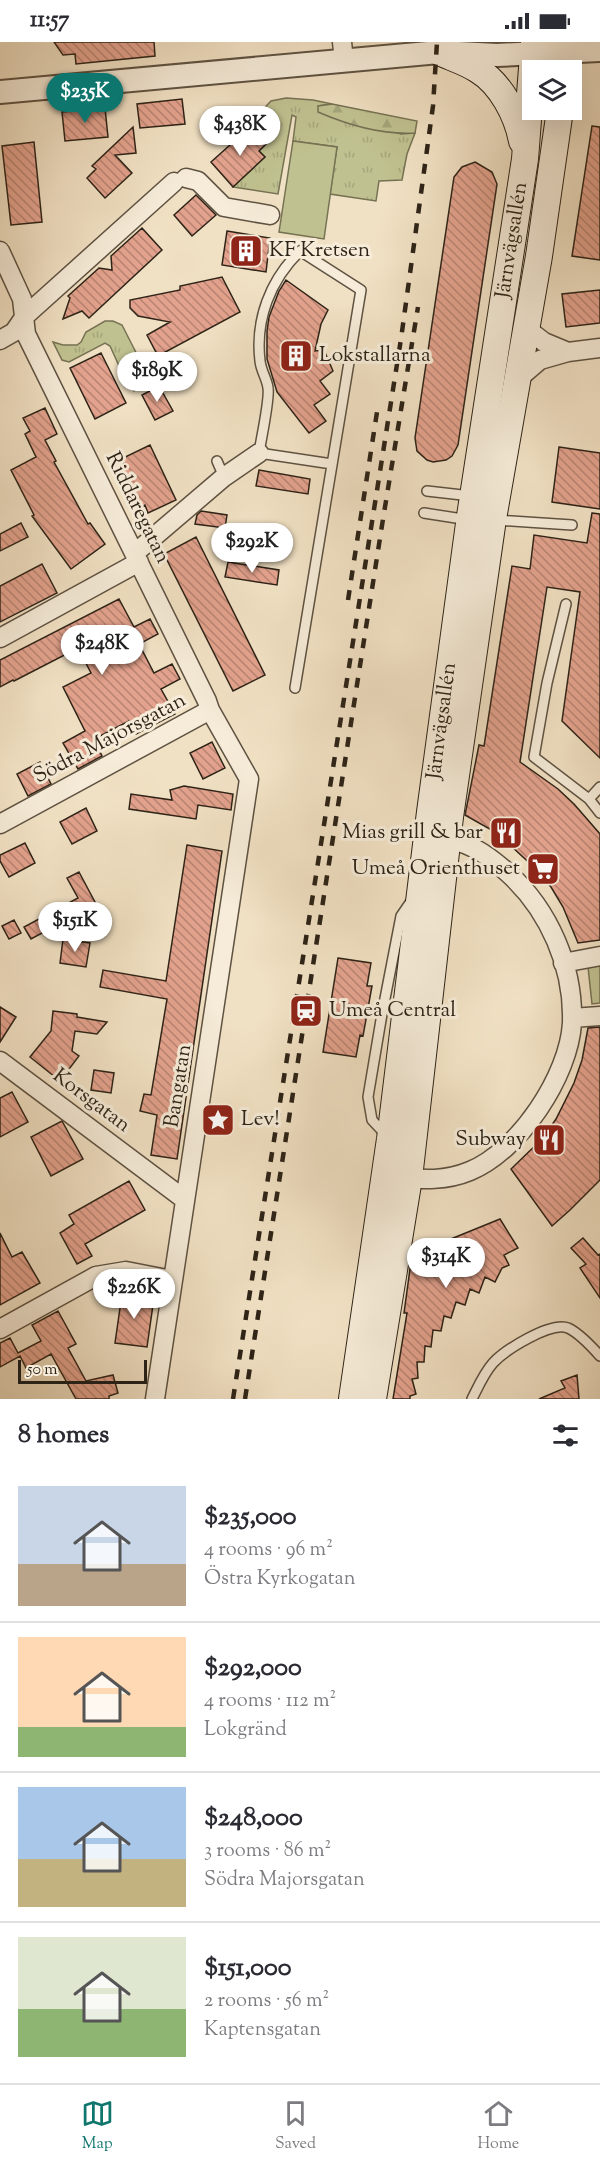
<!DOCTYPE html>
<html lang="en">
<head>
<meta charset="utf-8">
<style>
	body { margin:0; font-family:"Sorts Mill Goudy",serif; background:#f7f7f7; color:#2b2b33; height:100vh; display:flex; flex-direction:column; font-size:22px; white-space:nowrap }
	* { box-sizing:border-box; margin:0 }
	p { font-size:20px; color:#7c7c81 }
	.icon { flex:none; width:33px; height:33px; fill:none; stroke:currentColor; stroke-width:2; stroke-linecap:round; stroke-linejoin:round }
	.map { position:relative; height:1357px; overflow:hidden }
	.drawer { display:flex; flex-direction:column; background:#fff; flex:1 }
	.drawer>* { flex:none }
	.fabs { position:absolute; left:522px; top:18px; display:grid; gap:12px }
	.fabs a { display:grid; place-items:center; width:60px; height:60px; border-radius:0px; background:#fff; box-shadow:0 6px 24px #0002; font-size:30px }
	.scale { position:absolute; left:18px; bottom:15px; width:129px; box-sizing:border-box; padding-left:6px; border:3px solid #2d2317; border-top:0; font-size:16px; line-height:21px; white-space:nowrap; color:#2d2317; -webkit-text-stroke:4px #f6ecd9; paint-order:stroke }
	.price { position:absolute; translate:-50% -51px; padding:0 14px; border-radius:21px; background:#fff; color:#222; font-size:20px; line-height:39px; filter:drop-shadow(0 2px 3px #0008) }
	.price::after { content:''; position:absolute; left:50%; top:36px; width:18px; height:14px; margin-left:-9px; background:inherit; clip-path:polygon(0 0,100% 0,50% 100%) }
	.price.selected { background:#0f766e; color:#fff }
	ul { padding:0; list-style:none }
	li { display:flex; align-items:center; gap:18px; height:150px; padding:0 18px }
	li+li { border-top:2px solid #e1e1e2 }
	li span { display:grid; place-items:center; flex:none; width:168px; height:120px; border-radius:0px; color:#555 }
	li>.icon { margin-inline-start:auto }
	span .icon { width:72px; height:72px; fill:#fffc; stroke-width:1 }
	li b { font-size:26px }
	h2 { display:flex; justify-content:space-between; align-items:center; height:72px; padding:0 18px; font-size:26px }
	.status { display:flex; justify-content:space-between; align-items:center; height:42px; padding:0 30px; background:#fff; direction:ltr }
	.status svg { height:16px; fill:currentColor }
	.menu { display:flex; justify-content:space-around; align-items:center; height:84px; border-top:2px solid #e1e1e2; background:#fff; font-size:16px; color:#7c7c81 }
	.menu a { display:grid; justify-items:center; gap:3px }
	.menu .selected { color:#0f766e }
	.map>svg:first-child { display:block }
	.grass { fill:url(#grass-tufts); stroke:#767254; stroke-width:1.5 }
	.forest { fill:url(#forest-firs); stroke:#767254; stroke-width:1.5 }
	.park { fill:#c0c190; stroke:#767254; stroke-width:1.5 }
	.building { fill:url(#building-back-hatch); stroke:#2d2317; stroke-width:1.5 }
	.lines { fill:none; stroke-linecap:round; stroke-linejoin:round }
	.service-casing { stroke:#5e5242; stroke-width:12 }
	.minor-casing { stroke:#5e5242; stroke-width:21 }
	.tertiary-casing { stroke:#5e5242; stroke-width:26 }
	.secondary-casing { stroke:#2d2317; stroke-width:28 }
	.service { stroke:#f6ecd9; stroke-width:9 }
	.minor { stroke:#f6ecd9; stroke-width:18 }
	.tertiary { stroke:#f6ecd9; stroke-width:22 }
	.secondary { stroke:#f6ecd9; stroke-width:26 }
	.rail { stroke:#2d2317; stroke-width:4.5; stroke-dasharray:10 10; stroke-linecap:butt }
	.labels { text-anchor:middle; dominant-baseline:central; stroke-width:6; stroke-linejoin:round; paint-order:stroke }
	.street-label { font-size:21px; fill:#2d2317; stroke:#f6ecd9 }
	.poi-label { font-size:21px; fill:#2d2317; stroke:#f6ecd9; text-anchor:start }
</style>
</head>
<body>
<div class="status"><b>11:57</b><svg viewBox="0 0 49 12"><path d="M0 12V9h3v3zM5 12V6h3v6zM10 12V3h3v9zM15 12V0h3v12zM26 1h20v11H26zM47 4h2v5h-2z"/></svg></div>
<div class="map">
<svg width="600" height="1357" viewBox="0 0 600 1357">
	<defs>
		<pattern id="grass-tufts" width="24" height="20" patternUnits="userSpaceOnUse" patternTransform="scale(1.5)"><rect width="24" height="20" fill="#c0c190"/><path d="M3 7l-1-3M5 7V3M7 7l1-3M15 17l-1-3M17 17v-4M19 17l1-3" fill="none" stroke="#a5a67b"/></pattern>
		<pattern id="forest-firs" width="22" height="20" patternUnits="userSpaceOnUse" patternTransform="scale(1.5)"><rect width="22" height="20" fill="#c0c190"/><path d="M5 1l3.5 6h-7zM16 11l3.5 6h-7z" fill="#a5a67b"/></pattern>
		<pattern id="building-back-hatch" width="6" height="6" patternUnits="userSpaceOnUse" patternTransform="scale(1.5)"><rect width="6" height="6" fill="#e3a28d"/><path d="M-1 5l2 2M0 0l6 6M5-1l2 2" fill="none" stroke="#b88472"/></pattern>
	</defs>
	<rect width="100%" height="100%" fill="#f1e1c4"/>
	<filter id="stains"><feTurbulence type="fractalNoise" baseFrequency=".00333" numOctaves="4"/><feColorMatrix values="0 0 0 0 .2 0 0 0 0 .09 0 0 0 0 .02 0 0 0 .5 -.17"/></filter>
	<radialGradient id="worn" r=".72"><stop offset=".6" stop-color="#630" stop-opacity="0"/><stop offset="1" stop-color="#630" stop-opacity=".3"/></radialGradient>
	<path class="grass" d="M286,56L313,58L332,62L318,64L401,92L415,91L407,112L402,138L379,139L376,159L330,152L337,105L293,99L296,75L292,73L278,152L233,145L265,115L259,109L266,102L250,85L252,79L271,59Z
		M105,279H113L122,283L150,338L134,349L125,337L110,304L105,301L69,320L62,318L53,300L63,303H77L81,300L86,290Z"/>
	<path class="forest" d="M332,62L417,79L415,91C382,93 348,83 318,70V64Z"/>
	<path class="park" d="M293,99L337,105L324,197L279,190Z
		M600,924V961L592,962L588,925Z"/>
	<path class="building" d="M54,0H154L155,14L76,22L75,12L63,13Z
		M182,57L185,82L140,86L137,62Z
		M105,66L108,95L65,99L62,70Z
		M592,84L600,85V218L572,214Z
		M133,85L136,111L115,113L132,131L105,156L87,136L96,127L92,124Z
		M250,85L266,102L259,109L265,115L233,145L211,120Z
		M34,100L42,180L11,183L2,104Z
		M475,120L492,130L497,142L458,403L452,414L446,418L433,420L427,418L417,409L415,396L454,135L462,125Z
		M196,153L216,173L192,194L174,173Z
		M142,186L162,208L89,276L82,269L63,277L70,256L68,254L99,226L112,228L111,214Z
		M227,189L270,196L266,230L222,223Z
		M222,235L240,270L158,314L147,293L170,280L138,274L130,266V258L180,248V244Z
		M286,238L328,268L321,282L315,309L324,308L333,329L320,339L330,352L314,363L326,379L309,391L277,350L267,317V289L269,275L279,249Z
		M600,248V281L566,285L562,252Z
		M101,311L126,361L95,377L70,326Z
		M159,344L173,369L155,378L142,353Z
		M45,366L57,392L45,398L56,419L54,420L88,482L90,481L105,502L71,527L32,474L34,473L11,428L36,415L25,392L30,389L23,376Z
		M150,403L176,458L148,471L145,463L140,466L120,426L125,424L121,417Z
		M559,405L600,411V467L552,460Z
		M259,428L310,437L308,452L256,444Z
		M201,469L227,473L225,486L195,482L197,473Z
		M592,471L600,472V716L562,679L580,550L547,545L520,720L558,747L574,762L600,792V898L578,901L563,865L551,845L536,827L497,791L465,773L479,703L484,704L512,524L530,527L534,493L587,501Z
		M21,481L28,495L0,509V492Z
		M196,495L265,633L233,649L164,512Z
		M228,520L279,528L277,543L225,535Z
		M42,522L57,551L0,580V544Z
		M119,557L134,585L150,577L158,592L139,602L154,631L172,622L180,637L161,647L175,672L136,692L129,679L94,697L102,714L78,727L63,701L85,689L63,645L91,631L78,606L14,639L13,638L0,645V618Z
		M212,700L225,726L203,737L190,711Z
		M40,720L51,742L28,754L17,732Z
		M184,744L233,752L231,768L198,763L196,777L129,767L131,752L172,758L170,748Z
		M86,766L97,789L72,802L60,780Z
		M25,801L35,821L9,835L0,819V813Z
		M187,803L222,809L177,1117L151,1113L157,1073L140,1069L144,1052L151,1053L167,957L100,945L103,928L166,939Z
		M79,830L96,862L31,897L24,885L78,856L67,836Z
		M14,878L21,891L9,897L2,884Z
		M63,897L90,901L86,925L60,921Z
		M338,916L371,921L367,944H372L363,994L360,993L356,1015L323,1010Z
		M0,965L16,975L0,1000Z
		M53,969L77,972V975L107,980L97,992L75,989L72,1009L79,1014L60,1039L30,1015L51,989Z
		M600,985V1138L570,1168L552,1184L511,1127L543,1096L556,1077L574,1041L582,1018L588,986Z
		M94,1028L114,1031L111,1051L91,1048Z
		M12,1050L28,1080L0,1095V1056Z
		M62,1079L83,1117L51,1134L31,1095Z
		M129,1139L145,1168L85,1202L92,1214L77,1222L60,1191L74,1182L69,1173Z
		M500,1177L518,1206L504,1213L509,1223L502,1226L495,1240L485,1235L479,1251L470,1247L465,1263L456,1260L451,1276L444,1274L441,1289L433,1288L431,1305L425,1304L424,1320H417L418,1336L412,1337L416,1352L410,1354V1357H393L407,1271H404L413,1205L446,1199Z
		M0,1191L12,1215L22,1210L40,1241L0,1263Z
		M583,1196L598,1213L600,1212V1256L580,1226L586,1222L571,1206Z
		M122,1252L154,1256L147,1305L115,1301Z
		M58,1269L76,1302L68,1306L86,1339L113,1333L118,1351L109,1354V1357H76L51,1312L26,1326L20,1314L0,1325V1301L10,1296L18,1311L41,1299L32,1283Z
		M577,1333L579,1357H539L565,1346L561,1339Z"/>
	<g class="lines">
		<g class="service-casing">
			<path id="service" d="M217,419L224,435
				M427,449L471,454
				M424,471L469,478
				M496,478L572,483
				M566,562L547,641L534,715L589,757
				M295,646L361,248L300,209C270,238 255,278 260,319C261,329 267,337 268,346C270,357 261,397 259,411L332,422
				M600,745L589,757L600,771
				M386,1093L372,1078L368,1055L382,972L401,874L412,858
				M472,1357C478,1345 484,1331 493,1321C505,1308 551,1279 568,1286C579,1291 592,1305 600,1314"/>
		</g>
		<g class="minor-casing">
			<path id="minor" d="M342,0L344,19
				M186,136L198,139L224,165L270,173
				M0,209L22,257L26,292L207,659L210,668L249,737L155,1357
				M527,287L544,300L568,310
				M0,298L14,290L25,274L174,140
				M519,336L540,318L568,310L600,306
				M135,511L224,435L259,411
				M0,596L139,520
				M0,782L210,668
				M563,921L600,914
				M572,976L600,974
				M0,1019L184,1157
				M399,1135C423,1138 446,1139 470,1129C519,1109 569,1034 572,981C574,925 549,868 508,831C488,813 465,796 437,797
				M0,1287L96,1234L126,1229L172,1238"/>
		</g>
		<g class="tertiary-casing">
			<path id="tertiary" d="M0,50L439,10L497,13L600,8"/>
		</g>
		<g class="secondary-casing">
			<g id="secondary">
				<path d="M439,10C452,16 466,20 478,28C501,42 517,73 522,99"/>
				<path d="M565,28V0"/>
				<path id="s1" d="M352,1357L390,1097L430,770L470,474L525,117L534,0"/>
				<path d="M373,1357L409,1136L450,775L493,477L539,214L560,68"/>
			</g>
		</g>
		<use href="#service" class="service"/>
		<use href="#minor" class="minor"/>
		<use href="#tertiary" class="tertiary"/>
		<use href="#secondary" class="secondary"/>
		<path class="rail" d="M348,558L377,370
			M233,1357L401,297L433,64L437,0
			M245,1357L383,477L418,265"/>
	</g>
	<defs>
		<g id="building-square" transform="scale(1.725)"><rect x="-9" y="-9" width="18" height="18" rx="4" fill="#8f2418" stroke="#f6ecd9"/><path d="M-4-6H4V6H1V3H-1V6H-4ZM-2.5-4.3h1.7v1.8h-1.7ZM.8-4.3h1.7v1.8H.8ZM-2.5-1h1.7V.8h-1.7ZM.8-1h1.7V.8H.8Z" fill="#fff"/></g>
		<g id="restaurant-square" transform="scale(1.725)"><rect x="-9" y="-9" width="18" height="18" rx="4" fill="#8f2418" stroke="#f6ecd9"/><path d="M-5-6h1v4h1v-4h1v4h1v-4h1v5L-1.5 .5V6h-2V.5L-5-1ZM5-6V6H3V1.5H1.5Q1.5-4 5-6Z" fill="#fff"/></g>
		<g id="supermarket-square" transform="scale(1.725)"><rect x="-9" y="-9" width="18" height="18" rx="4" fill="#8f2418" stroke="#f6ecd9"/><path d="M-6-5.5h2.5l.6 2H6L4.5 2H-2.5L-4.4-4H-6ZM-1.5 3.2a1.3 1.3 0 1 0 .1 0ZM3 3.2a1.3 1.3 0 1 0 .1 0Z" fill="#fff"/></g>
		<g id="station-square" transform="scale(1.725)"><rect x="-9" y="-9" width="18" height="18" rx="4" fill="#8f2418" stroke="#f6ecd9"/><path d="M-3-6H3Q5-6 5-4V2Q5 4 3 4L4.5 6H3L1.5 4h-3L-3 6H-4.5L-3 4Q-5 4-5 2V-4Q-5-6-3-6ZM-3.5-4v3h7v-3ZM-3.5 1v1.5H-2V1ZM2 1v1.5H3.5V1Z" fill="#fff"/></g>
		<g id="sight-square" transform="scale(1.725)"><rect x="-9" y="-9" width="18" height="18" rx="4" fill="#8f2418" stroke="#f6ecd9"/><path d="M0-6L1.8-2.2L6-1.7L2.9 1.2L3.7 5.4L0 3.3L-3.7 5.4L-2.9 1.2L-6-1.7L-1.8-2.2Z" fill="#fff"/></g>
	</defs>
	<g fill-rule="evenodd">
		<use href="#building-square" x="246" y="209"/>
		<use href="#building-square" x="296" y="314"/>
		<use href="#restaurant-square" x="506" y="791"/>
		<use href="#supermarket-square" x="543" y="827"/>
		<use href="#station-square" x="306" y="969"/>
		<use href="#sight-square" x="218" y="1078"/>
		<use href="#restaurant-square" x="549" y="1098"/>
	</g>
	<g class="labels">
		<g class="street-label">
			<text stroke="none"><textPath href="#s1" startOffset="1170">Järnvägsallén</textPath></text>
			<text transform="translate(137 466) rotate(64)">Riddaregatan</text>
			<text stroke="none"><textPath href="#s1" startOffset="684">Järnvägsallén</textPath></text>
			<text transform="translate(110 697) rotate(-28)">Södra Majorsgatan</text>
			<text transform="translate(179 1044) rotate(-81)">Bangatan</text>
			<text transform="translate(91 1059) rotate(37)">Korsgatan</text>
		</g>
		<g class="poi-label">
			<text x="269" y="209">KF Kretsen</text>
			<text x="319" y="314">Lokstallarna</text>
			<text x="483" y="791" text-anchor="end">Mias grill &amp; bar</text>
			<text x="520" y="827" text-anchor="end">Umeå Orienthuset</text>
			<text x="329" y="969">Umeå Central</text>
			<text x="241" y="1078">Lev!</text>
			<text x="526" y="1098" text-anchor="end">Subway</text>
		</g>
	</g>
	<rect width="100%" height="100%" filter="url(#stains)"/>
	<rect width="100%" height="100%" fill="url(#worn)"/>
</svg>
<div class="fabs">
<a><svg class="icon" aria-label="layers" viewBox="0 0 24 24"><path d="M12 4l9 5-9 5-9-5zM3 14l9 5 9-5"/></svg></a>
</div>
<div class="scale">50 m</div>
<b class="price selected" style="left:85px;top:82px">$235K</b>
<b class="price" style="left:240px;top:115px">$438K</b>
<b class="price" style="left:157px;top:361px">$189K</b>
<b class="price" style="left:252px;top:532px">$292K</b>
<b class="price" style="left:102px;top:634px">$248K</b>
<b class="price" style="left:75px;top:911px">$151K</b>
<b class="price" style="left:446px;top:1247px">$314K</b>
<b class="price" style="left:134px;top:1278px">$226K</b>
</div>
<section class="drawer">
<h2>8 homes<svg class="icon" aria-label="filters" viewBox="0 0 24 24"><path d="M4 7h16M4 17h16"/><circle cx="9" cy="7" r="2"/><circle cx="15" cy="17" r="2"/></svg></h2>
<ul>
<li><span style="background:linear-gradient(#c9d6e8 65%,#b9a48a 0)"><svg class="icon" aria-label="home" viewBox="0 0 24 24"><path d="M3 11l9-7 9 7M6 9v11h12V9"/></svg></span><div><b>$235,000</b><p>4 rooms · 96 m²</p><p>Östra Kyrkogatan</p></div></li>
<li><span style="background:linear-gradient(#ffd9b3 75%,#8fb573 0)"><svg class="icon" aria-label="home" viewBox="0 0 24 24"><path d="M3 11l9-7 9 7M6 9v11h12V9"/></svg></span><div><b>$292,000</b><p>4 rooms · 112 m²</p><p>Lokgränd</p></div></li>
<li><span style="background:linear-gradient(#a9c7e8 60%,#c2b280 0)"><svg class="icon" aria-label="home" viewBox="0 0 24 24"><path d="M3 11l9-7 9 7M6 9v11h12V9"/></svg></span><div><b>$248,000</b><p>3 rooms · 86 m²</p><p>Södra Majorsgatan</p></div></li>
<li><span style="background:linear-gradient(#dfe7d0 60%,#8fb573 0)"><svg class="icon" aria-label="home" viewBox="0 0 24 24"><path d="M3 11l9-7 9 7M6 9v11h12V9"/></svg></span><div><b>$151,000</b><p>2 rooms · 56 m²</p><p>Kaptensgatan</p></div></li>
</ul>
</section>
<nav class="menu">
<a class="selected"><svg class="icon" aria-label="map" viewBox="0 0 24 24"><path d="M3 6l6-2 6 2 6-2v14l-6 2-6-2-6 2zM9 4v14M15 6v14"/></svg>Map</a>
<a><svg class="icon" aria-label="saved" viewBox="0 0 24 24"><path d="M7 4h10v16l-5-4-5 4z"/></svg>Saved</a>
<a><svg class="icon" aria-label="home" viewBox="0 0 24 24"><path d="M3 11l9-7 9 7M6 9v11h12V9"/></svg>Home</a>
</nav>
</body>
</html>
